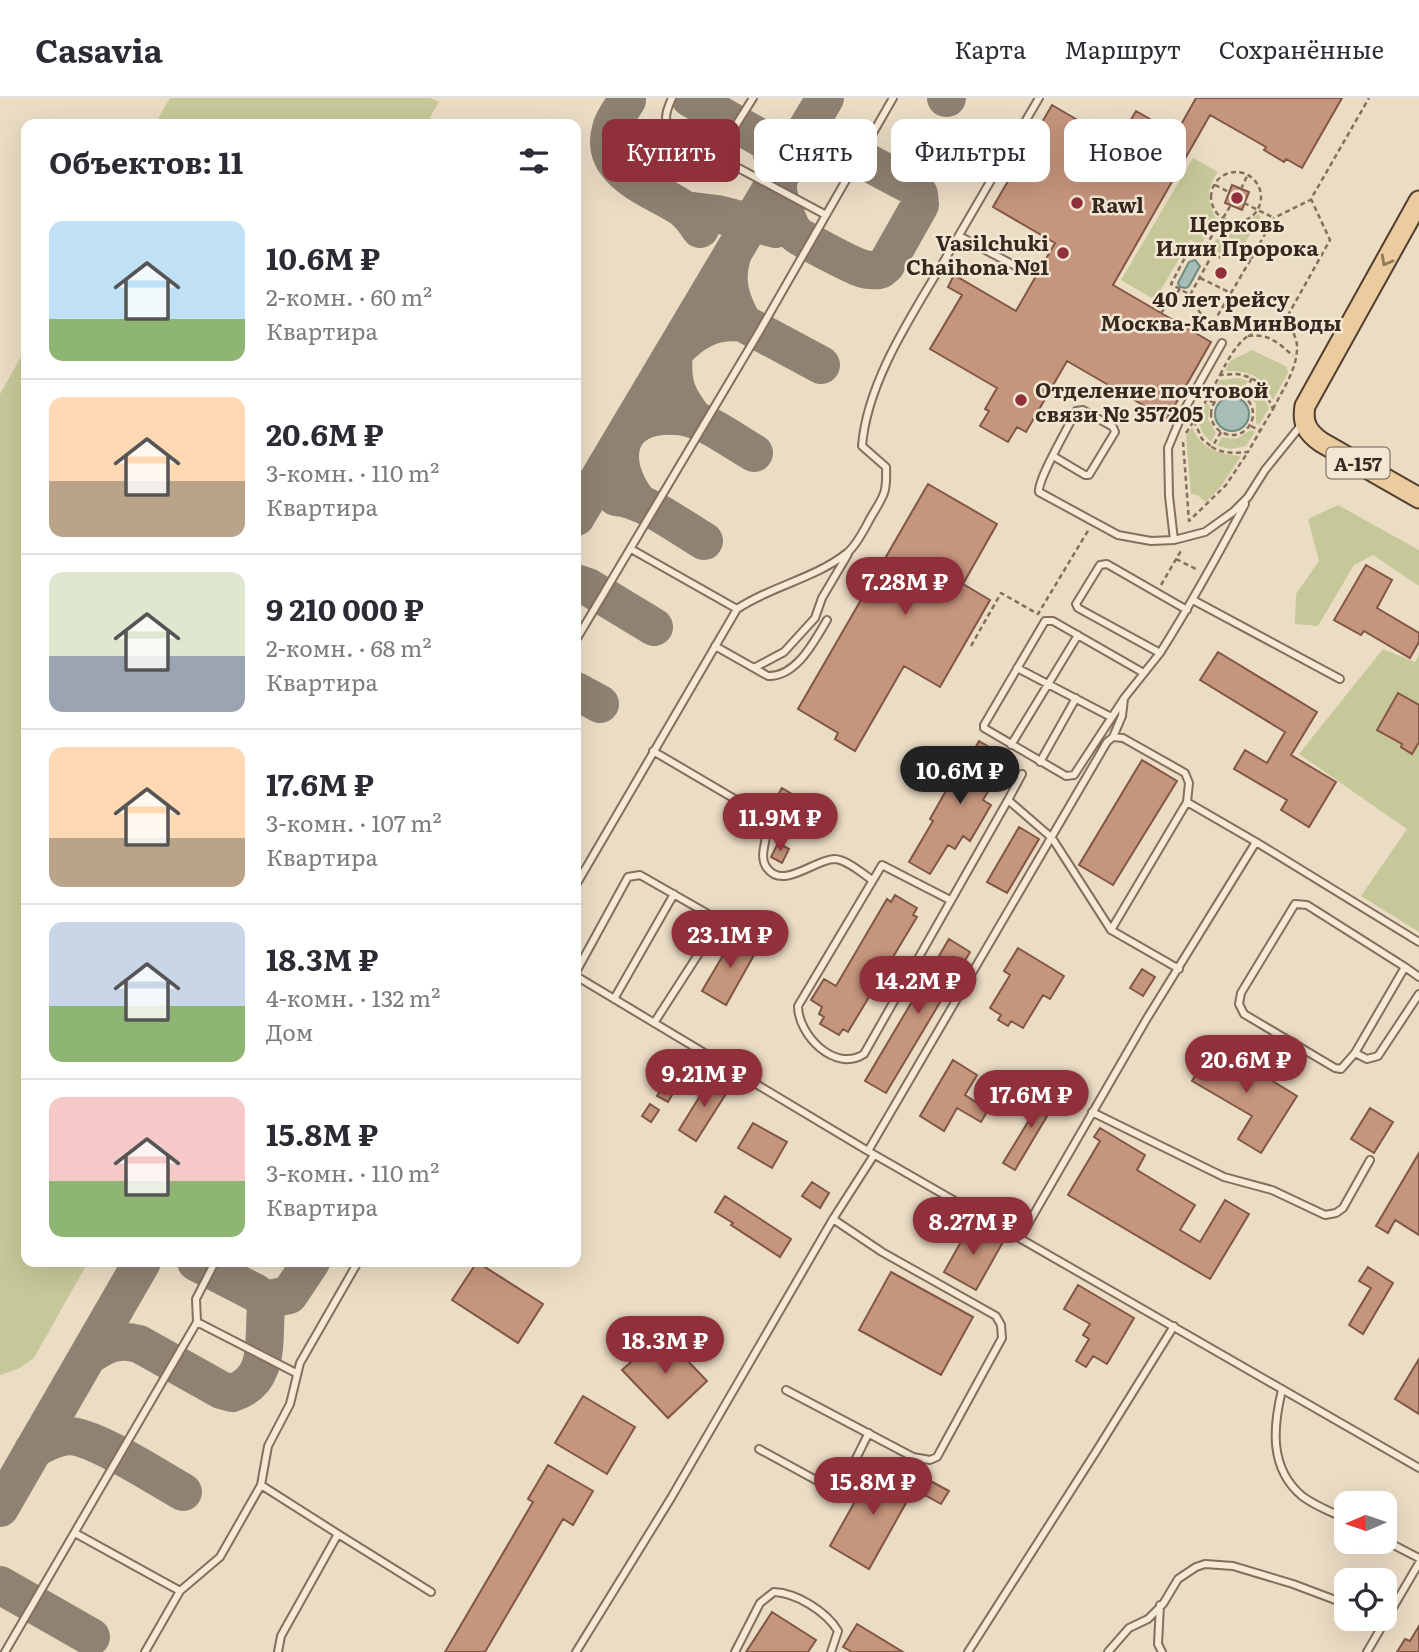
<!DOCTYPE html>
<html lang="ru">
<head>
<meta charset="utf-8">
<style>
	body { margin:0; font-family:Literata,serif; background:#f7f7f7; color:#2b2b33; height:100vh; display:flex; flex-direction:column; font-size:26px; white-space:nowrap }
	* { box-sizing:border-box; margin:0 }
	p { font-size:23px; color:#7c7c81 }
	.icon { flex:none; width:38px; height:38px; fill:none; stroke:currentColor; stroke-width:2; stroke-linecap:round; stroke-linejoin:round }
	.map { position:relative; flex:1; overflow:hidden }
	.drawer { position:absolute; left:21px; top:21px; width:560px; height:1148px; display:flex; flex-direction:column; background:#fff; border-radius:14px; box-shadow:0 7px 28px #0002 }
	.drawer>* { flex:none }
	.guide { position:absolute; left:602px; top:21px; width:665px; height:63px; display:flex; gap:14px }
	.needle { width:46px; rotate:268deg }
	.controls { position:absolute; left:1334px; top:1393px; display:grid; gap:14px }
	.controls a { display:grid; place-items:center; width:63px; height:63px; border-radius:14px; background:#fff; box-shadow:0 7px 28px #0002; font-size:35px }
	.price { position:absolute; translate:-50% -60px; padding:0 16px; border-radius:24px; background:#8f303a; color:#fff; font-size:23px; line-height:46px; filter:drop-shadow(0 2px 4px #0008) }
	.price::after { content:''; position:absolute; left:50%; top:42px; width:21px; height:16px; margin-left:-10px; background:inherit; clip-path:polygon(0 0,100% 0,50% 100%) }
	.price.active { background:#222; color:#fff }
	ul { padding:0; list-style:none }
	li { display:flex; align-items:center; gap:21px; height:175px; padding:0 28px }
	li+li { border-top:2px solid #e1e1e2 }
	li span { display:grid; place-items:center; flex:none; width:196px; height:140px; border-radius:14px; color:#555 }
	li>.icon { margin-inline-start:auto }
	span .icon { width:84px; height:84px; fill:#fffc; stroke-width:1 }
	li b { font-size:30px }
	h2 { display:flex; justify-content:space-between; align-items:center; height:84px; padding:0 28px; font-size:30px }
	.tag { padding:0 24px; border-radius:14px; background:#fff; box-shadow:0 7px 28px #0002; font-size:24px; line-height:63px }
	.tag.active { background:#8f303a; color:#fff }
	header { display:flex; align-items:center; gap:42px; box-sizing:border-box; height:98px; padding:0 35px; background:#fff; border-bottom:2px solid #e1e1e2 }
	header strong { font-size:33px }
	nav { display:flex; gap:38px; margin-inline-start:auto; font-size:24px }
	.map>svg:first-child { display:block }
	.green { fill:#c7c899 }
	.water { fill:#a6beb5; stroke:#6d8c81; stroke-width:2 }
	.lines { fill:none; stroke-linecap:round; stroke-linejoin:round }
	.taxiway { stroke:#908272; stroke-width:38 }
	.building { fill:#c6957d; stroke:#825644; stroke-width:2 }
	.service-casing { stroke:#846e5c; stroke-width:10 }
	.primary-casing { stroke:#523d30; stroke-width:23 }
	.path { stroke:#846e5c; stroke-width:2.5; stroke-dasharray:5 3.5; stroke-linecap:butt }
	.service { stroke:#f6ead7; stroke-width:6 }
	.primary { stroke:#ebcc9f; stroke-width:19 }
	.oneway { stroke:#907a5f }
	.poi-dot { fill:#8f303a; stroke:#f3e7d3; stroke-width:2.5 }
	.labels { text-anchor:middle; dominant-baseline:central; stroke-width:5; stroke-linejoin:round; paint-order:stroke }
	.shield { fill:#f3e7d3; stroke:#6e6155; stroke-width:2 }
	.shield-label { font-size:19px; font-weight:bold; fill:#35281f }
	.poi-label { font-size:21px; font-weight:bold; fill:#35281f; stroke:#f3e7d3; text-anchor:start }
</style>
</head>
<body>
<header>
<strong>Casavia</strong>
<nav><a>Карта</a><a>Маршрут</a><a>Сохранённые</a></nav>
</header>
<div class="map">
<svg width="1419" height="1554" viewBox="0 0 1419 1554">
	<rect width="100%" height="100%" fill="#ebdcc4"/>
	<path class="green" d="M170,0H431L439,4L426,26H155Z
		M1193,60L1218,74C1207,90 1206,103 1216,121L1201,147L1190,142L1155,202L1121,182Z
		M1258,116L1261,120L1240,152L1218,155L1209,152L1226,128H1239Z
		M26,250V1164H88L34,1260L18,1271L0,1277V296Z
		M1252,252L1287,269L1288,275L1273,302C1260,277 1253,273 1225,273L1230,263Z
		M1239,280L1248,283L1242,293L1227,292L1213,300L1210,298L1220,282Z
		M1254,287L1263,298L1269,310L1259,327L1256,325V306L1248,296Z
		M1205,305L1210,307L1208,321L1216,335L1211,344C1196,330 1197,322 1205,305Z
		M1192,329C1201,351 1218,356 1241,358L1222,387L1206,404L1197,397L1191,396L1186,338Z
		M1251,332L1255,334L1246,348L1231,351L1217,348L1222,339L1236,341Z
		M1338,407L1419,452V488L1373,457L1354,467L1318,528L1295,526L1296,496L1319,463L1308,421Z
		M1383,551L1415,564L1419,557V834L1361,798L1407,731L1299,656Z"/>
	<path class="water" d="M1195,162L1200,168L1189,188L1186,190L1180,189L1178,185L1189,164Z
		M1215 316a17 17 0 1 1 34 0a17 17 0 1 1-34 0Z"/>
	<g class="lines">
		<path class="taxiway" d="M690,0L768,44L777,69L776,83
			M946,0H947
			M627,2C622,11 613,21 611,31C598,75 654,91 682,110C690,116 695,123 700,131
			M833,50L844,52L914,89L919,96L920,107L886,167L880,172C872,173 865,172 858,169C848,165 803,142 796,136C790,130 787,119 784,112C764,69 797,56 833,50Z
			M685,112L717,116L776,131
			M732,158C724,183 731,203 743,225
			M695,322C676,298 671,285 674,254C693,233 714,221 743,225L821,267
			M616,399C644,401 680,429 704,443
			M639,405C605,363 616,314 676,318C703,319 731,342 754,355
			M576,419L825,0
			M576,485L588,489L654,529
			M576,593L600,606
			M264,1202L289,1197L311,1164
			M88,1258C106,1246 118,1240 139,1246L221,1292L232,1295C271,1283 263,1243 266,1209L264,1202L256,1195L196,1164
			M33,1352C44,1345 56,1339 69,1338C94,1338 158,1380 183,1394
			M0,1410L142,1164
			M0,1487L91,1539"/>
	</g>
	<path class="building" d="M1196,0H1342L1302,70L1286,61L1284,64L1264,52L1266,49L1210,17L1113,187L1211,244L1167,321L1067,263L1026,334L1017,329L1008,344L980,328L989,313L985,311L997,290L930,251L962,197L948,189L954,177L1016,213L1055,145L993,109L1052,7L1117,45L1136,13L1157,25L1159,22L1178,32Z
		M1232,87L1249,94L1242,112L1225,105Z
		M928,386L997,426L963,486L990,502L940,589L904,568L855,653L835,641L838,635L798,611Z
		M1366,467L1392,482L1377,510L1419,535V544L1410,560L1364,533L1361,537L1334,522Z
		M1218,554L1317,614L1291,657L1336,684L1309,729L1281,712L1287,702L1234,671L1245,652L1267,665L1285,634L1200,582Z
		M1398,595L1419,607V644L1412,656L1401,649L1402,646L1377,632Z
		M979,643L1008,660L983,702L991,707L970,743L963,738L955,751L948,747L930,776L909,764L933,723L930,721L969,652L973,654Z
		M1142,662L1177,683L1113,787L1079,767Z
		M782,690L797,699L789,713L774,704Z
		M1019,729L1039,741L1007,795L987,784Z
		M778,745L789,751L782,765L771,759Z
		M895,797L917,810L913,817L917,819L848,934L843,931L839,937L820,926L824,919L819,916L822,909L811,902L824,881L836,888L887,801L891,804Z
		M735,837L758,850L726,907L702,893Z
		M949,841L970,854L886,995L865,983Z
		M1018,850L1064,878L1050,901L1043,897L1023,930L1011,923L1008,928L998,922L1001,917L990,910L1010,877L1004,873Z
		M1142,871L1155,879L1143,898L1130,890Z
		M1214,947L1297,998L1261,1055L1238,1041L1252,1018L1192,983Z
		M953,962L977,977L965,997L988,1012L981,1024L957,1010L944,1033L920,1018Z
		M711,980L729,991L696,1043L679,1032Z
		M666,984L676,990L668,1004L657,998Z
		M1048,991L1059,998L1015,1072L1003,1065Z
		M650,1006L659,1012L651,1024L642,1018Z
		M1370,1010L1393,1024L1374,1055L1351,1041Z
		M753,1025L787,1044L772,1070L738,1050Z
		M1100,1030L1145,1057L1137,1072L1195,1107L1180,1132L1200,1144L1225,1102L1249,1116L1210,1181L1068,1097L1100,1043L1094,1039Z
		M1419,1055V1137L1395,1122L1388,1135L1376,1128Z
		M812,1084L829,1095L820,1110L802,1098Z
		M725,1098L791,1141L780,1159L731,1127L733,1125L715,1114Z
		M971,1126L1003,1144L976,1192L944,1174Z
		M477,1164L543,1206L518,1245L452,1202Z
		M1368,1169L1393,1185L1363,1236L1349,1227L1371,1190L1359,1183Z
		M891,1174L973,1219L941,1277L859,1232Z
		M1078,1187L1134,1220L1107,1266L1093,1258L1086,1269L1076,1263L1089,1241L1083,1237L1090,1226L1064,1211Z
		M662,1236L707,1283L668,1320L622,1272Z
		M1419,1261V1316L1395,1301Z
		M583,1298L635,1329L607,1376L555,1345Z
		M876,1366L915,1389L869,1471L830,1448Z
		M548,1367L593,1393L573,1427L563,1421L485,1554H445L533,1404L528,1401Z
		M923,1379L949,1393L941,1406L916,1392Z
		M772,1514L816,1542L808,1554H746Z
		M857,1526L903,1554H852L843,1549Z
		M1419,1528V1554H1397L1405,1541L1410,1543Z"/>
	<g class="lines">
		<g class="service-casing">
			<path id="service" d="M672,0C666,13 662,24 673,35L826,117
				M716,59L753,0
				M959,138L1025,173
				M1053,358L1085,377H1089L1115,334L1113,329L1083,312L1076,313C1069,328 1037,382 1039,394L1118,437L1151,443L1174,442L1205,434L1233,414L1248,399L1265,372L1302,326
				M1174,442L1169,398L1168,350L1183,314L1222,245
				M631,451L737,511
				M1193,502L1340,581
				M1187,512L1107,466L1100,467L1076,506L1078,510L1087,515L1160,555C1191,506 1218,457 1245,406
				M576,542L759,234L893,0
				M715,548L768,578C796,579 814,544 827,522
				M754,570L784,554L815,520L822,500L848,456
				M1017,570L1111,619
				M1142,574L1053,523H1045L984,627V630L1066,678L1074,677L1125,599L1160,555
				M1113,639L1122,618L1124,601
				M1011,647L1078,537
				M653,653L762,717C776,732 755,754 767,770C783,792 814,762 834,761C846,761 862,775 872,782
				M1040,664L1076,600
				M1008,702L1022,676
				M1187,704L1189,685L1185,675L1123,640L1113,639L1107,644L868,1053L1419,1370
				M576,787L737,511C771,488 814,481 847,455C857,447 865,430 871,419C884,397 887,396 886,369L862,348C867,284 912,217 944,163C976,108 1007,54 1039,0
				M950,802L882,767L798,908C798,937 835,975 864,956L1008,702L1052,740L1111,832L1187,704L1256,744L1419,844
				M1111,832L1179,871
				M1405,869L1355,955L1341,971L1335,970L1244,916L1239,906L1241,895L1295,806L1307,807L1405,869L1419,879
				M576,874L628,779L640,777L710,817L712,835L654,925
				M576,878L868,1053
				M614,901L674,796
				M1355,955L1367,961L1378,958L1419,896
				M1092,1014L1224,1079L1272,1092L1325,1117L1336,1115L1343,1110L1370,1062
				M1020,1140L1146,922L1256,744
				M197,1224L296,1275
				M786,1292L913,1359L930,1362L937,1359L1002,1240L1001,1227L996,1218L882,1154L833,1121
				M1282,1292C1273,1329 1269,1370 1302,1398C1315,1408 1332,1414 1346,1421
				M759,1351L825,1387C848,1390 859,1351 869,1335
				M261,1387L338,1436L281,1538L278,1554
				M75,1435L180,1493
				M338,1436L431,1494
				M1384,1442L1419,1460
				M1160,1507L1158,1546L1162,1554
				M5,1554L197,1224L196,1201L215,1164
				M145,1554L180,1493L220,1459L261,1387L268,1348L290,1306L300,1265L358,1164
				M576,1554L671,1400L833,1121L874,1057
				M735,1554L760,1505L774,1494C796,1495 826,1513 838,1533L831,1554
				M968,1554L1097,1352L1174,1228
				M1108,1554L1129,1530L1148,1521L1163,1506L1178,1481L1196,1469L1205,1466L1233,1468L1293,1486L1346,1506
				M1367,1554L1419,1465"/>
		</g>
		<g class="primary-casing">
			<path id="primary" d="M1419,103L1305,308C1302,325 1307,334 1321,344L1419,400"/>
		</g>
		<path class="path" d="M1211 99a25 25 0 1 1 50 0a25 25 0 1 1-50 0Z
			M1215,87L1229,94
			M1241,91L1248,76
			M1244,105L1274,120
			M1251,161L1274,120L1310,102
			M1200,180L1231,195
			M1180,191L1171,186L1191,148L1202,154
			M1190,197L1209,231
			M1161,215L1180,191L1190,197L1211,159L1202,154L1231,107
			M1209,232L1251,161L1238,159H1211
			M1248,238C1268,235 1279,245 1293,258
			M1220,277C1238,241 1249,232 1287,219L1330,142L1311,101L1369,0
			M1211 316a21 21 0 1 1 42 0a21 21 0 1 1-42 0Z
			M1207,301L1194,323L1202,341L1212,349
			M1214,305L1207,301L1220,277L1238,276L1252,280L1243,297
			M1273,311C1283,291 1298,270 1297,247C1296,238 1290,228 1287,219
			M1251,328L1260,333L1273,311L1263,289L1252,280
			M1221,334L1212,349C1223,356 1235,355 1248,354L1260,333
			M1186,335L1194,323
			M1183,344L1189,423L1226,387L1248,354
			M1176,461L1198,472
			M1161,487L1182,451
			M971,548L1001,495L1038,516L1089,431"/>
		<use href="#service" class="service"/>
		<use href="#primary" class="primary"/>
	</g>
	<defs><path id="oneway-chevron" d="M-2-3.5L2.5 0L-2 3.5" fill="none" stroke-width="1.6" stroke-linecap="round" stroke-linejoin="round" transform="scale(1.75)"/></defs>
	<use class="oneway" href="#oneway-chevron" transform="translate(1386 163) rotate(119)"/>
	<g class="poi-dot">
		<circle cx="1237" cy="100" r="7"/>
		<circle cx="1077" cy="105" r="7"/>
		<circle cx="1063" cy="155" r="7"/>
		<circle cx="1221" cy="175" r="7"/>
		<circle cx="1021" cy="302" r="7"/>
	</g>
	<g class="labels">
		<rect class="shield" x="1326.5" y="349.5" width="63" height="31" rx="5"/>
		<g class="shield-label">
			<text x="1358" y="365">А-157</text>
		</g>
		<g class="poi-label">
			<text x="1091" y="105">Rawl</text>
			<text x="1237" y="124" text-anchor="middle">Церковь<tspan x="1237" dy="24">Илии Пророка</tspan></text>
			<text x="1049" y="143" text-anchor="end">Vasilchuki<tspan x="1049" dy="24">Chaihona №1</tspan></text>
			<text x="1221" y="199" text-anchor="middle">40 лет рейсу<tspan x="1221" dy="24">Москва-КавМинВоды</tspan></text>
			<text x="1035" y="290">Отделение почтовой<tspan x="1035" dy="24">связи № 357205</tspan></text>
		</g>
	</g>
</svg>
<div class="controls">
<a><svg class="needle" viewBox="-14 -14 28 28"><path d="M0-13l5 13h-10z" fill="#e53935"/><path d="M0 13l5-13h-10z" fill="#7c7c81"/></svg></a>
<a><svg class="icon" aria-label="locate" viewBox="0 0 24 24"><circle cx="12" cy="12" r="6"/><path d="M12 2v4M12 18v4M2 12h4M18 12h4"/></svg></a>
</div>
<b class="price" style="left:905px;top:519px">7.28M ₽</b>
<b class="price active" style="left:960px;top:708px">10.6M ₽</b>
<b class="price" style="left:780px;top:755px">11.9M ₽</b>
<b class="price" style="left:730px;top:872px">23.1M ₽</b>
<b class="price" style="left:918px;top:918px">14.2M ₽</b>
<b class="price" style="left:1246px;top:997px">20.6M ₽</b>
<b class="price" style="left:704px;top:1011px">9.21M ₽</b>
<b class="price" style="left:1031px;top:1032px">17.6M ₽</b>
<b class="price" style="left:973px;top:1159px">8.27M ₽</b>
<b class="price" style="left:665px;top:1278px">18.3M ₽</b>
<b class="price" style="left:873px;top:1419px">15.8M ₽</b>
<div class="guide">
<a class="tag active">Купить</a>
<a class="tag">Снять</a>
<a class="tag">Фильтры</a>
<a class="tag">Новое</a>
</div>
<section class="drawer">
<h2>Объектов: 11<svg class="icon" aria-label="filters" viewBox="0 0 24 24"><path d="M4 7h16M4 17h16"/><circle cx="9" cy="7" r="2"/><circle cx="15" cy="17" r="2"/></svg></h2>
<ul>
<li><span style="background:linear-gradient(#bfe0f5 70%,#8fb573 0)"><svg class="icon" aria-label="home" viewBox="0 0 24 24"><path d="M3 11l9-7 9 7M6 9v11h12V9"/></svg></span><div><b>10.6M ₽</b><p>2-комн. · 60 m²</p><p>Квартира</p></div></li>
<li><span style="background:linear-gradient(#ffd9b3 60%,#b9a48a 0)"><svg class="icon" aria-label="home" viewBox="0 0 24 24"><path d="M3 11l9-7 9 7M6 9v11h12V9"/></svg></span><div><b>20.6M ₽</b><p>3-комн. · 110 m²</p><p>Квартира</p></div></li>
<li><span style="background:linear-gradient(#dfe7d0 60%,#9aa5b1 0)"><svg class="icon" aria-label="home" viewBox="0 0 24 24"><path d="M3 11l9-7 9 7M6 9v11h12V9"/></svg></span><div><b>9 210 000 ₽</b><p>2-комн. · 68 m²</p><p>Квартира</p></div></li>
<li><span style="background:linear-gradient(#ffd9b3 65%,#b9a48a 0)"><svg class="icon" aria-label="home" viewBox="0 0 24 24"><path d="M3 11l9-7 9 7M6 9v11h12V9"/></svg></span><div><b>17.6M ₽</b><p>3-комн. · 107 m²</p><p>Квартира</p></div></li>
<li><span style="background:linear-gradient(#c9d6e8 60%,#8fb573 0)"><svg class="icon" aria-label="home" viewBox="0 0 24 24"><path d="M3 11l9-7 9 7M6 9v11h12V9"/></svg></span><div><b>18.3M ₽</b><p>4-комн. · 132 m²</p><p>Дом</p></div></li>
<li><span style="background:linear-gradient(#f6c9c9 60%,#8fb573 0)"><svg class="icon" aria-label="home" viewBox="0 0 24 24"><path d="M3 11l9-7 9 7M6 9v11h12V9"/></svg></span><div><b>15.8M ₽</b><p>3-комн. · 110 m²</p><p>Квартира</p></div></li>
</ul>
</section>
</div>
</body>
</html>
